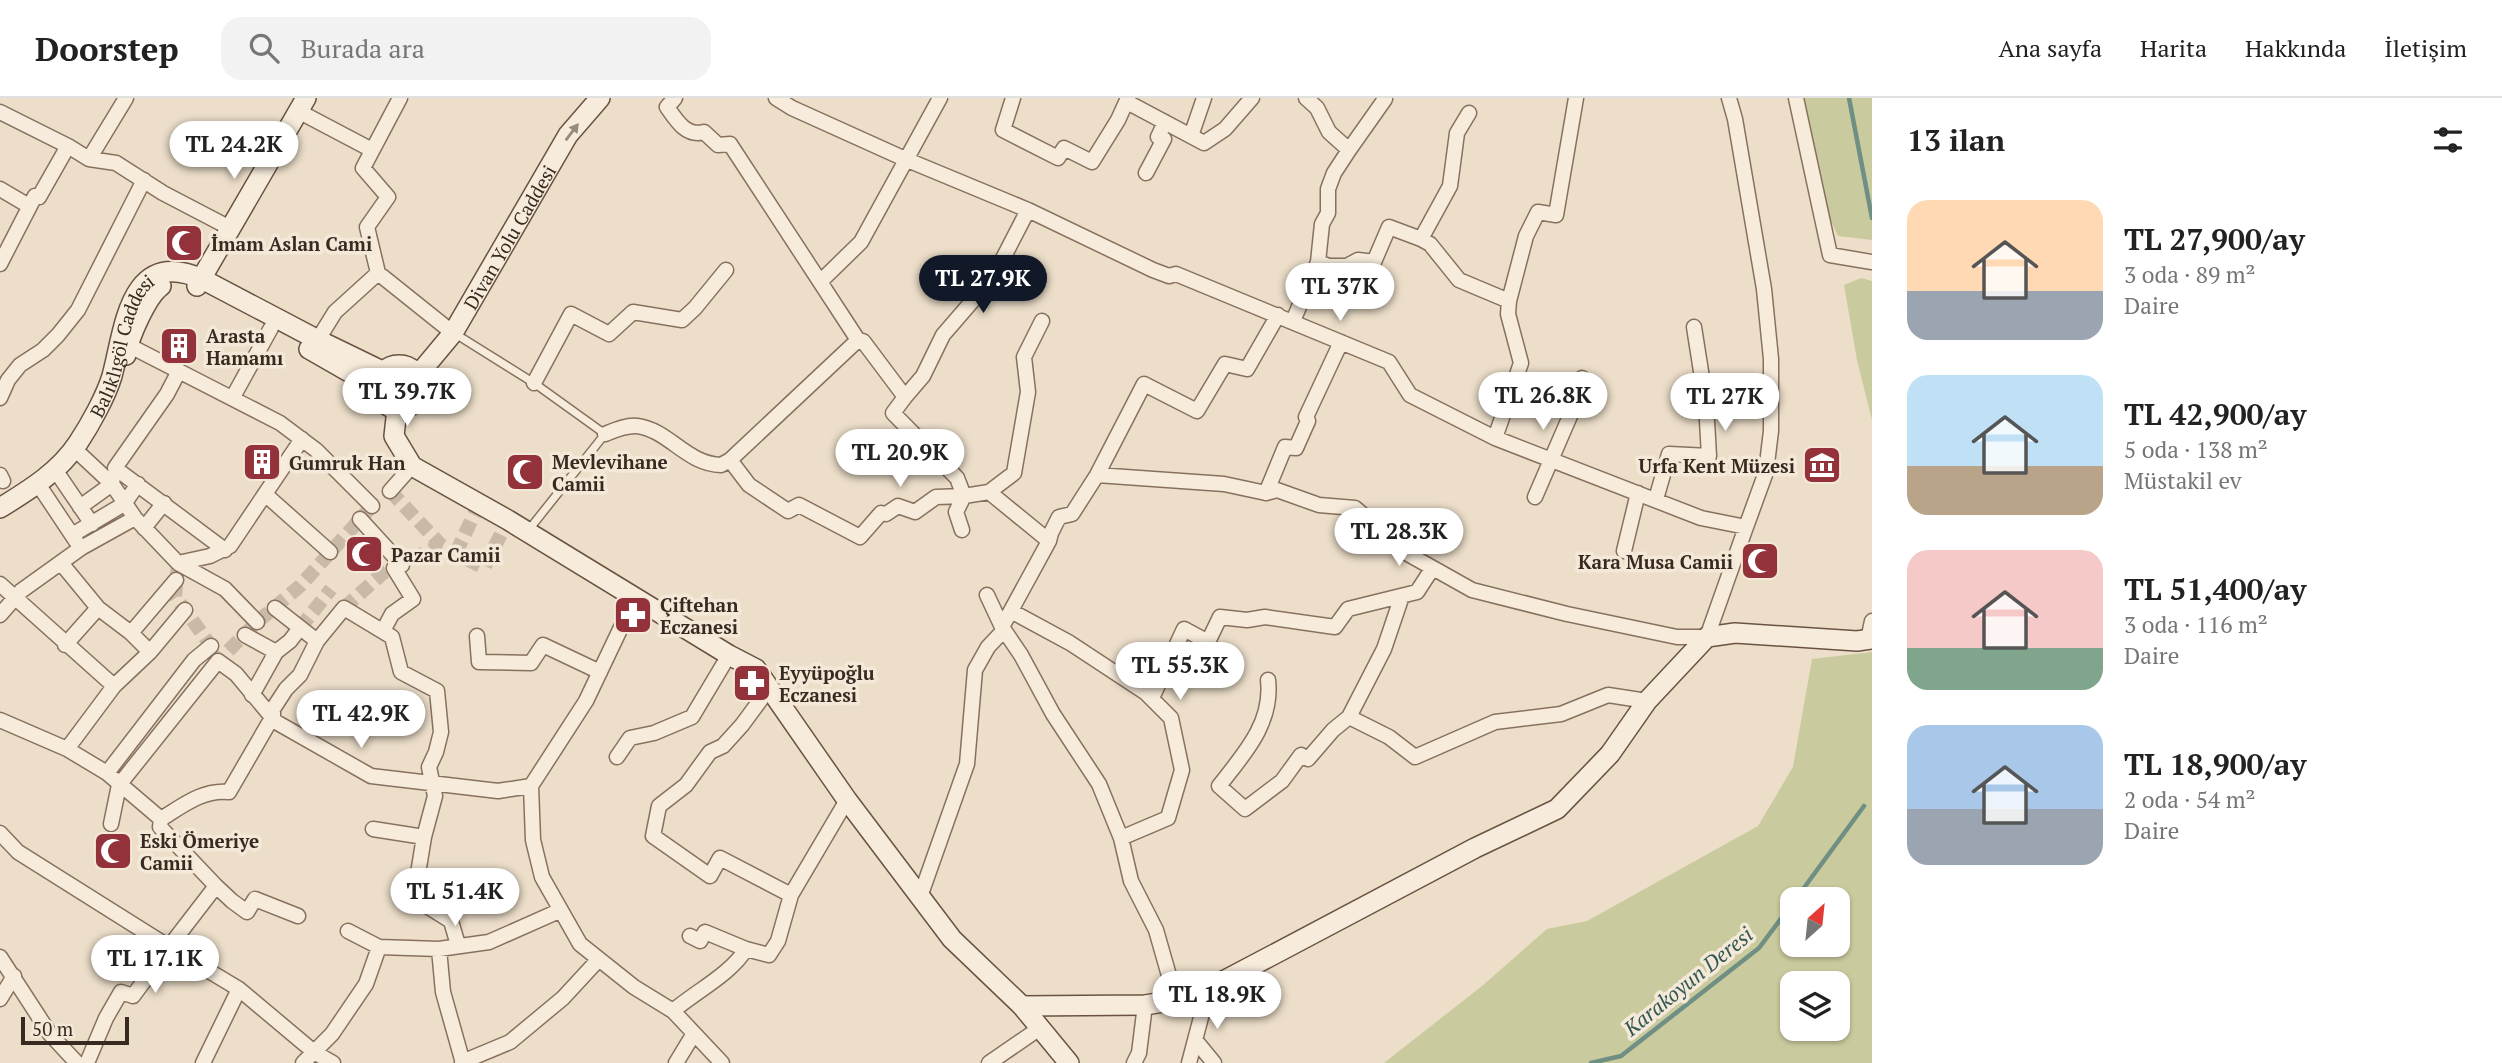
<!DOCTYPE html>
<html lang="tr">
<head>
<meta charset="utf-8">
<style>
	body { margin:0; font-family:"PT Serif",serif; background:#f2f2f2; color:#222; height:100vh; display:flex; flex-direction:column; font-size:26px; white-space:nowrap }
	* { box-sizing:border-box; margin:0 }
	p { font-size:23px; color:#767676 }
	.icon { flex:none; width:38px; height:38px; fill:none; stroke:currentColor; stroke-width:2; stroke-linecap:round; stroke-linejoin:round }
	.map { position:relative; flex:1; overflow:hidden }
	.panel { display:flex; flex-direction:column; background:#fff; width:630px }
	.panel>* { flex:none }
	.needle { width:46px; rotate:27deg }
	.fabs { position:absolute; left:1780px; top:789px; display:grid; gap:14px }
	.fabs a { display:grid; place-items:center; width:70px; height:70px; border-radius:14px; background:#fff; box-shadow:0 2px 5px #0004; font-size:35px }
	.scale { position:absolute; left:21px; bottom:18px; width:108px; box-sizing:border-box; padding-left:7px; border:4px solid #392a21; border-top:0; font-size:19px; line-height:24px; white-space:nowrap; color:#392a21; -webkit-text-stroke:5px #f4e9d8; paint-order:stroke }
	.price { position:absolute; translate:-50% -60px; padding:0 16px; border-radius:24px; background:#fff; color:#222; font-size:23px; line-height:46px; filter:drop-shadow(0 2px 4px #0008) }
	.price::after { content:''; position:absolute; left:50%; top:42px; width:21px; height:16px; margin-left:-10px; background:inherit; clip-path:polygon(0 0,100% 0,50% 100%) }
	.price.current { background:#111827; color:#fff }
	ul { padding:0; list-style:none }
	li { display:flex; align-items:center; gap:21px; height:175px; padding:0 35px }
	li span { display:grid; place-items:center; flex:none; width:196px; height:140px; border-radius:21px; color:#555 }
	li>.icon { margin-inline-start:auto }
	span .icon { width:84px; height:84px; fill:#fffc; stroke-width:1 }
	li b { font-size:30px }
	h2 { display:flex; justify-content:space-between; align-items:center; height:84px; padding:0 35px; font-size:30px }
	header { display:flex; align-items:center; gap:42px; box-sizing:border-box; height:98px; padding:0 35px; background:#fff; border-bottom:2px solid #e0e0e0 }
	header strong { font-size:33px }
	nav { display:flex; gap:38px; margin-inline-start:auto; font-size:24px }
	.search { width:490px; height:63px; background:#f2f2f2; display:flex; align-items:center; gap:18px; box-sizing:border-box; padding:0 24px; border-radius:21px; color:#767676; font-size:26px }
	main { display:flex; flex:1; min-height:0 }
	.map>svg:first-child { display:block }
	.green { fill:#c9ca9d; fill-rule:evenodd }
	.lines { fill:none; stroke-linecap:round; stroke-linejoin:round }
	.stream { stroke:#708f84; stroke-width:4.5 }
	.street-tunnel { stroke:#c8baa7; stroke-width:14; stroke-dasharray:14 7; stroke-linecap:butt }
	.lane-casing { stroke:#87715e; stroke-width:10 }
	.street-casing { stroke:#87715e; stroke-width:17 }
	.secondary-casing { stroke:#695241; stroke-width:22 }
	.lane { stroke:#f7ecdc; stroke-width:7 }
	.street { stroke:#f7ecdc; stroke-width:14 }
	.secondary { stroke:#f7ecdc; stroke-width:19 }
	.oneway { fill:#988b7e }
	.labels { text-anchor:middle; dominant-baseline:central; stroke-width:7; stroke-linejoin:round; paint-order:stroke }
	.street-label { font-size:19px; fill:#392a21; stroke:#f4e9d8 }
	.poi-label { font-size:19px; font-weight:bold; fill:#392a21; stroke:#f4e9d8; text-anchor:start }
	.water-label { font-size:21px; font-style:italic; fill:#315852; stroke:#f4e9d8 }
</style>
</head>
<body>
<header>
<strong>Doorstep</strong>
<div class="search"><svg class="icon" aria-label="search" viewBox="0 0 24 24"><circle cx="10" cy="10" r="6"/><path d="M15 15l6 6"/></svg>Burada ara</div>
<nav><a>Ana sayfa</a><a>Harita</a><a>Hakkında</a><a>İletişim</a></nav>
</header>
<main>
<div class="map">
<svg width="1872" height="965" viewBox="0 0 1872 965">
	<rect width="100%" height="100%" fill="#ecdec9"/>
	<path class="green" d="M1801,0H1872V142L1838,138L1824,108Z
		M1861,180L1872,183V322L1857,262L1844,187Z
		M1872,554V965H1384L1482,888L1547,831L1587,823L1758,728L1793,669L1812,561ZM1792,802H1838V847H1792ZM1792,886H1838V931H1792Z"/>
	<g class="lines">
		<path class="stream" d="M1849,0L1872,120
			M1795,802L1864,708
			M1591,965L1621,958L1759,850L1792,806"/>
		<path class="street-tunnel" d="M390,393L441,447
			M456,455L479,406
			M178,465L175,498L211,548L218,563L257,524L300,488L372,408
			M344,510L383,475L441,447L484,470L508,422
			M300,530L331,491"/>
		<g class="lane-casing">
			<path id="lane" d="M454,235L534,285L605,336L527,434"/>
		</g>
		<g class="street-casing">
			<path id="street" d="M400,0L363,70L388,99L367,129L378,175L453,235
				M675,0L667,9C676,22 686,39 704,34L718,47L730,46L858,242L863,243L905,299L893,315L957,380L964,398L956,414L962,432
				M776,0L792,10L905,61L1028,112L1153,172L1169,178L1176,176L1389,264L1410,297L1495,340L1701,420L1746,429L1707,539H1677L1567,516L1472,492L1408,456L1355,410L1319,407L1277,392L1266,395L1224,386L1097,377
				M1013,0L1003,32L1058,60L1064,50L1092,64L1118,22L1128,0
				M1306,0L1317,10L1329,34L1349,52L1385,1
				M1729,0L1735,21L1764,191L1771,261V333L1766,374L1746,429
				M1796,0L1830,157L1872,164
				M1127,4L1204,45L1225,31L1252,0
				M298,13L372,52
				M0,14L68,48
				M1191,38L1204,0
				M89,61L116,65L163,95L230,130
				M1146,75L1164,41L1158,39L1165,24
				M0,91L29,108
				M1421,141L1430,146L1459,182L1509,203L1508,216L1521,265L1495,340
				M1318,164L1329,168H1347L1358,162L1374,164L1389,129L1421,141L1450,88L1457,35L1469,15
				M0,166L35,98L39,99L68,48L89,61L126,0
				M821,183L861,144L940,0
				M1509,203L1526,138L1538,114L1556,117L1576,0
				M1293,223L1318,164L1322,126L1328,115V91L1334,75L1349,52
				M128,247L280,325L316,352L372,408
				M314,248L335,214L378,175
				M179,273L167,296L115,370L225,452
				M534,285L571,216L609,236L633,214L682,222L695,210L726,172
				M233,299L271,230
				M905,299L923,278L943,237L994,178L1028,112
				M0,300L8,282L20,267L43,252L58,237L78,212L144,82
				M605,336C615,332 626,327 637,328C669,332 686,366 721,367L730,362L858,242
				M81,357L112,386L135,420L178,465L210,458L230,448L302,341
				M730,362L749,387L788,413L799,407L860,439L881,415L886,416L898,408L915,414L936,399L964,398L989,394L1014,375L1028,294L1024,259L1042,223
				M0,377L3,383
				M60,379L92,426
				M42,392L76,443
				M390,393L412,368
				M989,394L1049,443
				M1266,395L1285,349L1296,350L1308,323L1306,319L1341,244
				M266,397L330,454
				M1535,399L1570,318L1582,280
				M1656,401L1669,356L1709,358L1706,305L1694,229
				M80,409L112,386L113,378
				M360,421L402,467
				M144,430L164,405
				M72,437L124,406L138,386
				M1624,453L1638,395
				M61,465L98,510L131,535L150,554L114,588L67,651L107,675L161,721
				M178,465L225,491L257,524
				M0,486L114,588
				M987,497L1002,529
				M635,500L586,603L531,688L533,742L542,779L580,846L634,889L673,913L722,965
				M275,510L317,543
				M1011,513L1070,545L1146,595L1171,620L1182,672L1168,720L1121,740
				M0,517L21,493L81,450L135,420
				M383,533L392,516L413,501L394,470
				M131,535L176,482
				M245,537L276,554
				M477,538L479,564L531,565L543,547L600,574
				M1868,542L1872,523
				M65,547L98,510
				M150,554L185,512
				M1268,582C1273,625 1244,656 1219,688L1245,711L1282,683L1301,657L1308,661L1333,632L1349,619L1389,639L1415,659L1495,624L1561,616L1608,597L1647,603
				M770,589L742,627L723,648L710,654L686,687L659,708L653,738L710,778L720,760L791,797L847,702
				M252,597L276,554L290,543L300,530
				M1152,600L1184,531L1208,544L1220,519L1247,522L1265,519L1335,529L1348,511L1417,494L1432,471
				M1349,619L1384,551L1402,498
				M0,622L67,651
				M617,659L630,640L654,635L692,619L729,557
				M107,675L194,562L211,548
				M111,726L119,687L218,563L236,576L276,624L371,678L498,693L531,688
				M373,731L424,739
				M0,735L18,754L169,849L216,788L232,803L247,814L255,801L298,818
				M216,788L160,729L161,721C182,708 203,691 229,694L273,618V611L286,591L300,577L317,543L344,510L392,539L401,574L437,593L441,634L436,654L429,669L435,698L424,739L414,800L451,823L458,847
				M920,799L967,666L975,572L988,549L1004,532
				M348,833L379,849L439,851L489,844L559,813
				M690,838L700,843L705,834L746,851
				M439,851L443,894L463,965
				M0,859L50,936L77,965
				M0,901L14,878
				M1176,902L1156,832L1131,783L1121,740L1099,686L1053,616L1021,557L1002,529L1049,443L1051,435L1059,419L1072,416L1097,377L1144,286L1197,313L1225,266L1247,271L1278,217
				M673,913C695,894 731,876 746,851L769,857L778,843L791,797
				M1196,943L1214,965
				M462,964L510,944L563,900L599,861
				M87,965L106,920L121,894L133,898L169,849L239,891
				M203,965L239,891L314,954L333,965
				M303,965L332,936L366,886L379,849
				M676,965L693,937
				M989,965L1040,930
				M1134,965L1139,955L1145,907
				M1189,965L1205,904L1214,888"/>
		</g>
		<g class="secondary-casing">
			<g id="secondary">
				<path d="M197,188L306,0"/>
				<path d="M309,251L377,290"/>
				<path d="M126,257C129,239 147,198 161,188"/>
				<circle cx="399" cy="289" r="22"/>
				<path id="s1" d="M418,277L453,235L568,37L600,0"/>
				<path d="M397,311L394,338L412,368L508,422L729,557L756,571L847,702L952,841L1022,908L1069,965"/>
				<path id="s2" d="M0,410C29,392 59,374 78,345C90,327 106,298 112,278C125,229 129,149 202,181L318,242L384,274"/>
				<path d="M1022,908L1145,907L1176,902L1214,888L1475,750L1557,711L1610,656L1647,603L1707,539L1735,535L1857,543L1872,541"/>
			</g>
		</g>
		<use href="#lane" class="lane"/>
		<use href="#street" class="street"/>
		<use href="#secondary" class="secondary"/>
	</g>
	<defs><path id="oneway-solid" d="M-6-.8H1V-3.2L6.5 0L1 3.2V.8H-6Z" transform="scale(1.75)"/></defs>
	<use class="oneway" href="#oneway-solid" transform="translate(572 34) rotate(-53)"/>
	<defs>
		<g id="mosque-square" transform="scale(2.0125)"><rect x="-9" y="-9" width="18" height="18" rx="4" fill="#93323b" stroke="#f4e9d8"/><path d="M3.5-4.9A6 6 0 1 0 3.5 4.9A5 5 0 1 1 3.5-4.9Z" fill="#fff"/></g>
		<g id="building-square" transform="scale(2.0125)"><rect x="-9" y="-9" width="18" height="18" rx="4" fill="#93323b" stroke="#f4e9d8"/><path d="M-4-6H4V6H1V3H-1V6H-4ZM-2.5-4.3h1.7v1.8h-1.7ZM.8-4.3h1.7v1.8H.8ZM-2.5-1h1.7V.8h-1.7ZM.8-1h1.7V.8H.8Z" fill="#fff"/></g>
		<g id="museum-square" transform="scale(2.0125)"><rect x="-9" y="-9" width="18" height="18" rx="4" fill="#93323b" stroke="#f4e9d8"/><path d="M0-6L6-3V-2H-6V-3ZM-5-1h2V3h-2ZM-1-1h2V3h-2ZM3-1h2V3H3ZM-6 4H6V6H-6Z" fill="#fff"/></g>
		<g id="pharmacy-square" transform="scale(2.0125)"><rect x="-9" y="-9" width="18" height="18" rx="4" fill="#93323b" stroke="#f4e9d8"/><path d="M-2-6h4v4h4v4h-4v4h-4v-4h-4v-4h4Z" fill="#fff"/></g>
	</defs>
	<g fill-rule="evenodd">
		<use href="#mosque-square" x="184" y="145"/>
		<use href="#building-square" x="179" y="248"/>
		<use href="#building-square" x="262" y="364"/>
		<use href="#museum-square" x="1822" y="367"/>
		<use href="#mosque-square" x="525" y="374"/>
		<use href="#mosque-square" x="364" y="456"/>
		<use href="#mosque-square" x="1760" y="463"/>
		<use href="#pharmacy-square" x="633" y="517"/>
		<use href="#pharmacy-square" x="752" y="585"/>
		<use href="#mosque-square" x="113" y="753"/>
	</g>
	<g class="labels">
		<g class="street-label">
			<text stroke="none"><textPath href="#s1" startOffset="166">Divan Yolu Caddesi</textPath></text>
			<text stroke="none"><textPath href="#s2" startOffset="210">Balıklıgöl Caddesi</textPath></text>
		</g>
		<g class="poi-label">
			<text x="211" y="145">İmam Aslan Cami</text>
			<text x="206" y="237">Arasta<tspan x="206" dy="22">Hamamı</tspan></text>
			<text x="552" y="363">Mevlevihane<tspan x="552" dy="22">Camii</tspan></text>
			<text x="289" y="364">Gumruk Han</text>
			<text x="1795" y="367" text-anchor="end">Urfa Kent Müzesi</text>
			<text x="391" y="456">Pazar Camii</text>
			<text x="1733" y="463" text-anchor="end">Kara Musa Camii</text>
			<text x="660" y="506">Çiftehan<tspan x="660" dy="22">Eczanesi</tspan></text>
			<text x="779" y="574">Eyyüpoğlu<tspan x="779" dy="22">Eczanesi</tspan></text>
			<text x="140" y="742">Eski Ömeriye<tspan x="140" dy="22">Camii</tspan></text>
		</g>
		<g class="water-label">
			<text transform="translate(1688 883) rotate(-39)">Karakoyun Deresi</text>
		</g>
	</g>
</svg>
<div class="fabs">
<a><svg class="needle" viewBox="-14 -14 28 28"><path d="M0-13l5 13h-10z" fill="#e53935"/><path d="M0 13l5-13h-10z" fill="#767676"/></svg></a>
<a><svg class="icon" aria-label="layers" viewBox="0 0 24 24"><path d="M12 4l9 5-9 5-9-5zM3 14l9 5 9-5"/></svg></a>
</div>
<div class="scale">50 m</div>
<b class="price" style="left:234px;top:83px">TL 24.2K</b>
<b class="price current" style="left:983px;top:217px">TL 27.9K</b>
<b class="price" style="left:1340px;top:225px">TL 37K</b>
<b class="price" style="left:407px;top:330px">TL 39.7K</b>
<b class="price" style="left:1543px;top:334px">TL 26.8K</b>
<b class="price" style="left:1725px;top:335px">TL 27K</b>
<b class="price" style="left:900px;top:391px">TL 20.9K</b>
<b class="price" style="left:1399px;top:470px">TL 28.3K</b>
<b class="price" style="left:1180px;top:604px">TL 55.3K</b>
<b class="price" style="left:361px;top:652px">TL 42.9K</b>
<b class="price" style="left:455px;top:830px">TL 51.4K</b>
<b class="price" style="left:155px;top:897px">TL 17.1K</b>
<b class="price" style="left:1217px;top:933px">TL 18.9K</b>
</div>
<section class="panel">
<h2>13 ilan<svg class="icon" aria-label="filters" viewBox="0 0 24 24"><path d="M4 7h16M4 17h16"/><circle cx="9" cy="7" r="2"/><circle cx="15" cy="17" r="2"/></svg></h2>
<ul>
<li><span style="background:linear-gradient(#ffd9b3 65%,#9aa5b1 0)"><svg class="icon" aria-label="home" viewBox="0 0 24 24"><path d="M3 11l9-7 9 7M6 9v11h12V9"/></svg></span><div><b>TL 27,900/ay</b><p>3 oda · 89 m²</p><p>Daire</p></div></li>
<li><span style="background:linear-gradient(#bfe0f5 65%,#b9a48a 0)"><svg class="icon" aria-label="home" viewBox="0 0 24 24"><path d="M3 11l9-7 9 7M6 9v11h12V9"/></svg></span><div><b>TL 42,900/ay</b><p>5 oda · 138 m²</p><p>Müstakil ev</p></div></li>
<li><span style="background:linear-gradient(#f6c9c9 70%,#7fa58c 0)"><svg class="icon" aria-label="home" viewBox="0 0 24 24"><path d="M3 11l9-7 9 7M6 9v11h12V9"/></svg></span><div><b>TL 51,400/ay</b><p>3 oda · 116 m²</p><p>Daire</p></div></li>
<li><span style="background:linear-gradient(#a9c7e8 60%,#9aa5b1 0)"><svg class="icon" aria-label="home" viewBox="0 0 24 24"><path d="M3 11l9-7 9 7M6 9v11h12V9"/></svg></span><div><b>TL 18,900/ay</b><p>2 oda · 54 m²</p><p>Daire</p></div></li>
</ul>
</section>
</main>
</body>
</html>
